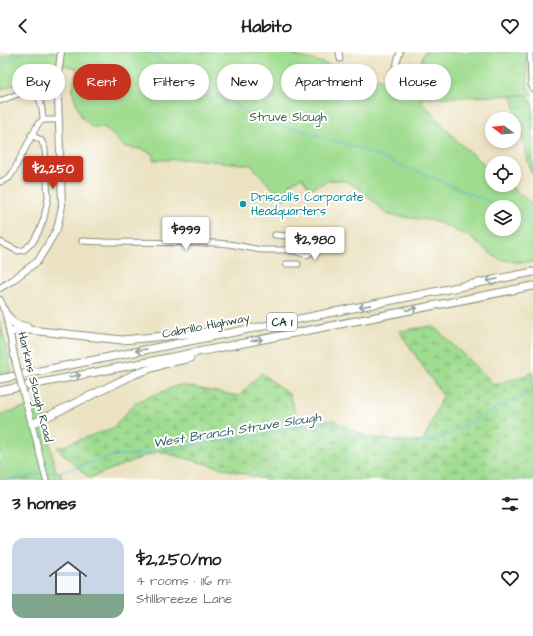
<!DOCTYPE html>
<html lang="en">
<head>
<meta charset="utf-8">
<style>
	body { margin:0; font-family:"Architects Daughter",sans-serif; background:#f2f2f2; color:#222; height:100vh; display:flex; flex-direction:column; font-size:15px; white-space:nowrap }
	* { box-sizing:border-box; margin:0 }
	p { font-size:13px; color:#767676 }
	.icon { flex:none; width:22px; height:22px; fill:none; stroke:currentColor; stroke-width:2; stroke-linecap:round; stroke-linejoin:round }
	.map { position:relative; height:428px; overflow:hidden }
	.details { display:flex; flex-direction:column; background:#fff; flex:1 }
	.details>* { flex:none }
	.banner { position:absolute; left:12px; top:12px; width:509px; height:36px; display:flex; gap:8px }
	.needle { width:26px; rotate:286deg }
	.buttons { position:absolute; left:485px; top:60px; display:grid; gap:8px }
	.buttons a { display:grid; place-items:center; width:36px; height:36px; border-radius:50%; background:#fff; box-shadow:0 2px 6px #0003; font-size:20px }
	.price { position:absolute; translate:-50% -34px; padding:0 9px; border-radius:4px; background:#fff; color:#222; font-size:13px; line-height:26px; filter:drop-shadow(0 1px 2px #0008) }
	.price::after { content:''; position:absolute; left:50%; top:24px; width:12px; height:9px; margin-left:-6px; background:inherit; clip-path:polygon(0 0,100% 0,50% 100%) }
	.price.current { background:#c8321e; color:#fff }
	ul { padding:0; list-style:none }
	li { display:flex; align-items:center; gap:12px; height:100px; padding:0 12px }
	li+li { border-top:1px solid #e0e0e0 }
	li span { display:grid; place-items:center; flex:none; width:112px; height:80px; border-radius:12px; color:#555 }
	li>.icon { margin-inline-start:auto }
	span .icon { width:48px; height:48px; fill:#fffc; stroke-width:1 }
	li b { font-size:17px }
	h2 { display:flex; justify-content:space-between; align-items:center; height:48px; padding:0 12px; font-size:17px }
	.pill { padding:0 14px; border-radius:18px; background:#fff; box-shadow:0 2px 6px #0003; font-size:14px; line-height:36px }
	.pill.current { background:#c8321e; color:#fff }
	header { display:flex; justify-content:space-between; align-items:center; height:52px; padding:0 12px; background:#fff; font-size:18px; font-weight:700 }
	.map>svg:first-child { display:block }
	.grass { fill:url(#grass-tufts); stroke:#608d62 }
	.wetland { fill:url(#wetland-marsh); stroke:#608d62 }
	.green { fill:#a0dd91; stroke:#608d62; fill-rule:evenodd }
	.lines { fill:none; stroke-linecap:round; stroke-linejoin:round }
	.stream { stroke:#66b4e0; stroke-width:1 }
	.minor-casing { stroke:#85907a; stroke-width:7 }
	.major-casing { stroke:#85907a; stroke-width:8 }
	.highway-casing { stroke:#85907a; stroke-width:9 }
	.minor { stroke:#fff; stroke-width:5 }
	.major { stroke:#fff; stroke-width:6 }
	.highway { stroke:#fff; stroke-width:7 }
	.major-bridge-casing { stroke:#85907a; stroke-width:8; stroke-linecap:butt }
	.major-bridge { stroke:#fff; stroke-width:6 }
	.oneway { stroke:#8f9e9a }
	.culture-dot { fill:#0f9aa8; stroke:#fff; stroke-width:1.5 }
	.labels { text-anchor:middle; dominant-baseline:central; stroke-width:4; stroke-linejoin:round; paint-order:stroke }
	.shield { fill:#fff; stroke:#627771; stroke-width:1 }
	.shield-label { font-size:11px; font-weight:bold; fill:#1f3d34 }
	.park-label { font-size:12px; fill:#3f654b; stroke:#fff }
	.culture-label { font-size:12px; fill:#0d838f; stroke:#fff; text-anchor:start }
	.street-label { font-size:12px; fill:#1f3d34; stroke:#fff }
	.water-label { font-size:13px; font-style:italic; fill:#346168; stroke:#fff }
</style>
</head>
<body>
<header><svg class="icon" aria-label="back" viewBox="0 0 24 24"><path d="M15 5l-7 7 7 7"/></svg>Habito<svg class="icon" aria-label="heart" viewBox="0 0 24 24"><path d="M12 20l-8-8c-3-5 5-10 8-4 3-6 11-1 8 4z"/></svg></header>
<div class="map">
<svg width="533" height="428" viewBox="0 0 533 428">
	<defs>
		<pattern id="grass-tufts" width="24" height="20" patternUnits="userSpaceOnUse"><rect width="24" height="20" fill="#a0dd91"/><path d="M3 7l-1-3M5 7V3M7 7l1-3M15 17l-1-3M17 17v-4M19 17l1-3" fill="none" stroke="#82b477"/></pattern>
		<pattern id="wetland-marsh" width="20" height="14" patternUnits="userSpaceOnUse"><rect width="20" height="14" fill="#a0dd91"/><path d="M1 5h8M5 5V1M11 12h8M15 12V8" fill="none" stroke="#82b477"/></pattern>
	</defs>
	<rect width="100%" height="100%" fill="#fff"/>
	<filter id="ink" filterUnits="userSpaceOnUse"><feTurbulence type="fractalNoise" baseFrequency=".025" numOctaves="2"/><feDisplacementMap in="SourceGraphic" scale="8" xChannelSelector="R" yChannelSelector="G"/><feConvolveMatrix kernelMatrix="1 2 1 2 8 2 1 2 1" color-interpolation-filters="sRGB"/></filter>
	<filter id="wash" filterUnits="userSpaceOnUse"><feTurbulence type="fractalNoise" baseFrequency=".012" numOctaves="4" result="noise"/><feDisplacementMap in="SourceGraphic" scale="16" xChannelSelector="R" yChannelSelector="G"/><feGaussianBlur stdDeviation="0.9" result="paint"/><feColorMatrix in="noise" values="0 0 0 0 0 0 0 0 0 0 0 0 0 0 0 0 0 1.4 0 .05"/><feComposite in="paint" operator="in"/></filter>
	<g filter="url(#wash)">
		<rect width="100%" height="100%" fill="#ebe2c1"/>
		<path class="grass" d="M501,0L526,39L533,54V122L531,121Z
			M0,270L12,320L0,322Z"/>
		<path class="wetland" d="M433,274L495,333L533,321V428H267L158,399L89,426L57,396L113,376L136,350L179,333L239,344L261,321L289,342L298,369L303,372L333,368L369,386L423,390L443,344L399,279Z"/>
		<path class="green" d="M14,0H283L414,36L424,0H525L526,7L528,36L533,43L422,46L420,47L457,89L492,119V133H509L533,153V210H517L498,207L468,184L435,169L388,163L360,137L346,129L330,128L310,137L302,125L288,133L292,144L282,147L251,113L194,107L153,108V102L141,97L124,95L104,75H91L82,66L72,39L77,16L63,13L0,38V6ZM492,155H514V177H492Z
			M35,353L40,354L43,359L56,420H60L62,428H0V363L4,361Z"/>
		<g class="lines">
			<path class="stream" d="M147,0L249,61L275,73L296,77L361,97L401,114L427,123L501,155
				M0,13L26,0
				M514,162L533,174
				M47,422L64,419L113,404L150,401L212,390L258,384L299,374L326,372L340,375L353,383L373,391L388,392L432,389L445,384L511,348L533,340
				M4,428L43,422"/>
		</g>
	</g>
	<g filter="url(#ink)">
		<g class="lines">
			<g class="minor-casing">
				<path id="minor" d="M339,0L340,7
					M530,0L531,32L533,37
					M391,21L395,17L400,0
					M0,49C28,38 41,29 43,68
					M0,130L9,126L13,120L38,72L43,68H59
					M275,183L288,184
					M82,189L105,190L216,191L229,192L261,198H291L307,203L313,199L314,192L308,187C300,187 296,194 291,198
					M0,190L18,199L24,198L33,190L40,177L44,166L48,146L45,97L41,88L31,83
					M286,212H298
					M32,372L46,428"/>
			</g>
			<g class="major-casing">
				<path id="major" d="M0,236L10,230L38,209L57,177L62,154L58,46V24L61,0
					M0,248L6,262L15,308
					M26,351L32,372"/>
			</g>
			<g class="highway-casing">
				<path id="highway" d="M6,262L15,272L27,275
					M10,281L21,277L122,288L219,279
					M0,327L533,220
					M0,339L533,234
					M32,372L135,322L164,312L190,306"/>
			</g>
			<use href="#minor" class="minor"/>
			<use href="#major" class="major"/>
			<use href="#highway" class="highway"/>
			<g class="major-bridge-casing">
				<path id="major-bridge" d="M15,308L26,351"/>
			</g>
			<use href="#major-bridge" class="major-bridge"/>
		</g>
		<defs><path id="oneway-shaft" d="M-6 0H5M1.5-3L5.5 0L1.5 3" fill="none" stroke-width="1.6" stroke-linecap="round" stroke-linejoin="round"/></defs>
		<g class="oneway">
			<use href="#oneway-shaft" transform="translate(492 228) rotate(169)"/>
			<use href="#oneway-shaft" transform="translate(365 254) rotate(169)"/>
			<use href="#oneway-shaft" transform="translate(412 257) rotate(-11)"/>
			<use href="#oneway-shaft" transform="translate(257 288) rotate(-11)"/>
			<use href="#oneway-shaft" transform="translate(141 298) rotate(169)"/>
			<use href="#oneway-shaft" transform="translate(75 324) rotate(-11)"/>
		</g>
	</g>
	<circle class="culture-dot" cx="243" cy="152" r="4"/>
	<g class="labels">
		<rect class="shield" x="267" y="261" width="30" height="18" rx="3"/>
		<g class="shield-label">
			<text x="282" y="270">CA 1</text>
		</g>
		<g class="park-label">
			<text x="288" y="65">Struve Slough</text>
		</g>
		<g class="culture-label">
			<text x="251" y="145">Driscoll's Corporate<tspan x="251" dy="14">Headquarters</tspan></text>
		</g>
		<g class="street-label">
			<text transform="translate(206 274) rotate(-11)">Cabrillo Highway</text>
			<text transform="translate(35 335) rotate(76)">Harkins Slough Road</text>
		</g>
		<g class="water-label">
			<text transform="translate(237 378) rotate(-9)">West Branch Struve Slough</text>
		</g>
	</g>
</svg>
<div class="buttons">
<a><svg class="needle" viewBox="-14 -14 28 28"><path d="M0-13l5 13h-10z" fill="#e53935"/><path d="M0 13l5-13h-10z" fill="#767676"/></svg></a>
<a><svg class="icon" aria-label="locate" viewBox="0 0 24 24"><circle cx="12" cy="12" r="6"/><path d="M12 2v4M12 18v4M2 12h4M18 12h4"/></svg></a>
<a><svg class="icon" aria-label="layers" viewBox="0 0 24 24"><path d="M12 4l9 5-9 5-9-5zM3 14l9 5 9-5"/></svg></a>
</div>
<b class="price current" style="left:53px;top:138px">$2,250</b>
<b class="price" style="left:186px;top:199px">$999</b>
<b class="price" style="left:315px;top:209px">$2,980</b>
<div class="banner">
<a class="pill">Buy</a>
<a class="pill current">Rent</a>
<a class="pill">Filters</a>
<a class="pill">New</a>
<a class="pill">Apartment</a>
<a class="pill">House</a>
</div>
</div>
<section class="details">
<h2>3 homes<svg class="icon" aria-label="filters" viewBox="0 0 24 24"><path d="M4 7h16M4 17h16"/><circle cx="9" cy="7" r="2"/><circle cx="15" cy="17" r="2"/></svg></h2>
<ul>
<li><span style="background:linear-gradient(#c9d6e8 70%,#7fa58c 0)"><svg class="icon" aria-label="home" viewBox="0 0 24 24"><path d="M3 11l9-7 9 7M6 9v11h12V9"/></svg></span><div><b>$2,250/mo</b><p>4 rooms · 116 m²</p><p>Stillbreeze Lane</p></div><svg class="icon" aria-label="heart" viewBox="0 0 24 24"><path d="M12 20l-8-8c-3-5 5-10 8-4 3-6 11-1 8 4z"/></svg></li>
</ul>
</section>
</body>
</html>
